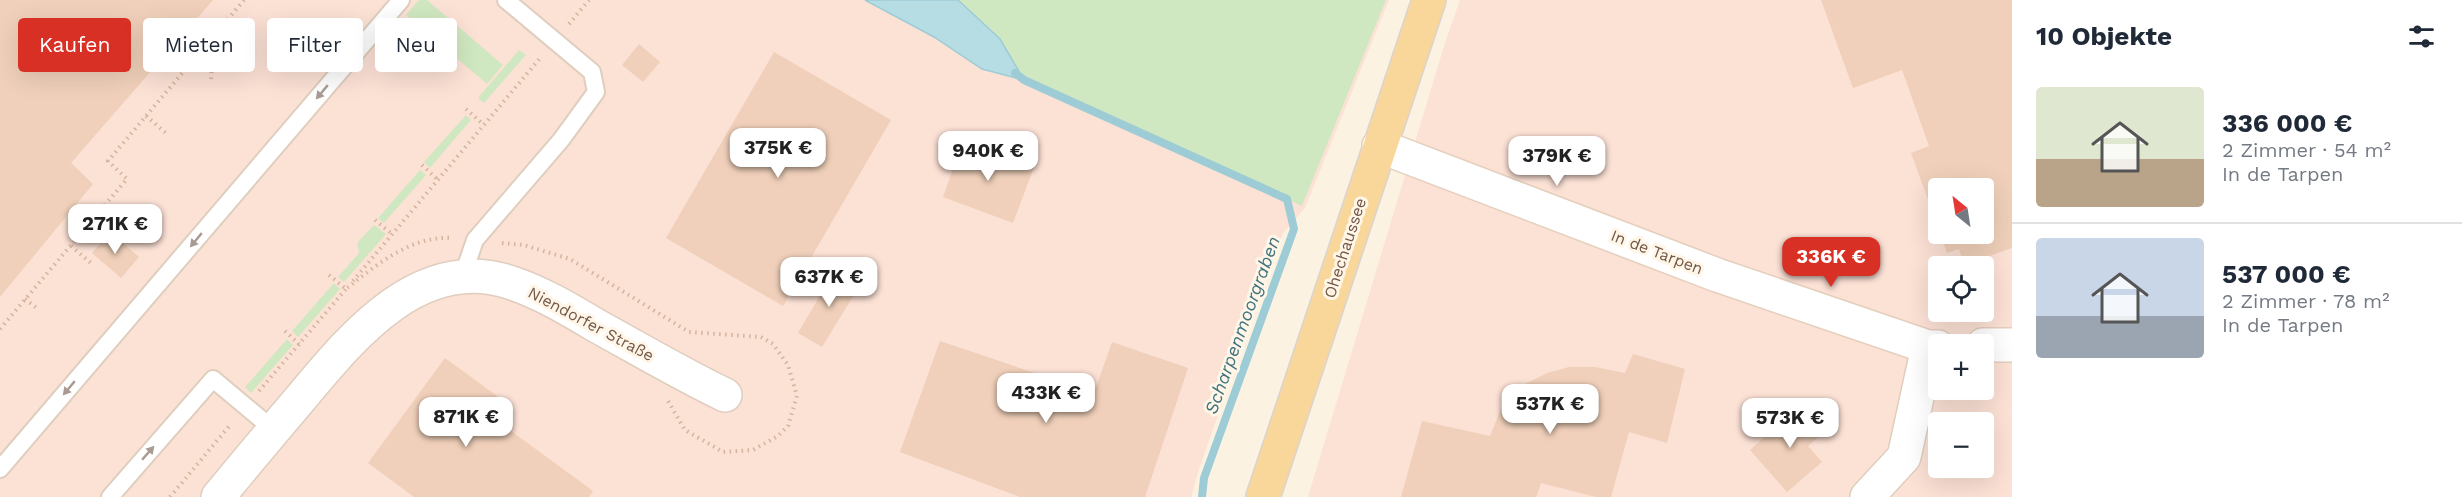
<!DOCTYPE html>
<html lang="de">
<head>
<meta charset="utf-8">
<style>
	body { margin:0; font-family:"Work Sans",sans-serif; background:#f6f6f7; color:#1f2937; height:100vh; display:flex; flex-direction:column; font-size:22px; white-space:nowrap }
	* { box-sizing:border-box; margin:0 }
	p { font-size:20px; color:#747a83 }
	.icon { flex:none; width:33px; height:33px; fill:none; stroke:currentColor; stroke-width:2; stroke-linecap:round; stroke-linejoin:round }
	.map { position:relative; flex:1; overflow:hidden }
	.drawer { display:flex; flex-direction:column; background:#fff; width:450px }
	.drawer>* { flex:none }
	.guide { position:absolute; left:18px; top:18px; width:570px; height:54px; display:flex; gap:12px }
	.needle { width:39px; rotate:330deg }
	.buttons { position:absolute; left:1928px; top:178px; display:grid; gap:12px }
	.buttons a { display:grid; place-items:center; width:66px; height:66px; border-radius:6px; background:#fff; box-shadow:0 6px 24px #0002; font-size:30px }
	.price { position:absolute; translate:-50% -51px; padding:0 14px; border-radius:12px; background:#fff; color:#222; font-size:20px; line-height:39px; filter:drop-shadow(0 2px 3px #0008) }
	.price::after { content:''; position:absolute; left:50%; top:36px; width:18px; height:14px; margin-left:-9px; background:inherit; clip-path:polygon(0 0,100% 0,50% 100%) }
	.price.current { background:#d93025; color:#fff }
	ul { padding:0; list-style:none }
	li { display:flex; align-items:center; gap:18px; height:150px; padding:0 24px }
	li+li { border-top:2px solid #e0e1e3 }
	li span { display:grid; place-items:center; flex:none; width:168px; height:120px; border-radius:6px; color:#555 }
	li>.icon { margin-inline-start:auto }
	span .icon { width:72px; height:72px; fill:#fffc; stroke-width:1 }
	li b { font-size:26px }
	h2 { display:flex; justify-content:space-between; align-items:center; height:72px; padding:0 24px; font-size:26px }
	.pill { padding:0 21px; border-radius:6px; background:#fff; box-shadow:0 6px 24px #0002; font-size:21px; line-height:54px }
	.pill.current { background:#d93025; color:#fff }
	main { display:flex; flex:1; min-height:0 }
	.map>svg:first-child { display:block }
	.commercial { fill:#fce1d5; fill-rule:evenodd }
	.green { fill:#d0e8c1 }
	.water { fill:#b7dde4; stroke:#9dccd6; stroke-width:1.5 }
	.lines { fill:none; stroke-linecap:round; stroke-linejoin:round }
	.stream { stroke:#9dccd6; stroke-width:8 }
	.building { fill:#f0d0ba }
	.lane-casing { stroke:#dfcebe; stroke-width:20 }
	.street-casing { stroke:#dfcebe; stroke-width:36 }
	.secondary-casing { stroke:#e4cfbc; stroke-width:36 }
	.primary-casing { stroke:#dad4d0; stroke-width:36 }
	.path { stroke:#d5b49d; stroke-width:4; stroke-dasharray:1.5 4.5; stroke-linecap:butt }
	.lane { stroke:#fff; stroke-width:16 }
	.street { stroke:#fff; stroke-width:33 }
	.secondary { stroke:#fff; stroke-width:33 }
	.primary { stroke:#f9d79b; stroke-width:33 }
	.oneway { fill:#aa9b92 }
	.labels { text-anchor:middle; dominant-baseline:central; stroke-width:6; stroke-linejoin:round; paint-order:stroke }
	.street-label { font-size:16px; fill:#725849; stroke:#fff6e7 }
	.water-label { font-size:18px; font-style:italic; fill:#40737f; stroke:#fff6e7 }
</style>
</head>
<body>
<main>
<div class="map">
<svg width="2012" height="497" viewBox="0 0 2012 497">
	<rect width="100%" height="100%" fill="#fcf2e1"/>
	<path class="commercial" d="M0,0H1389L1305,208L1283,233L1200,466L1191,497H0Z
		M1460,0H2012V497H1308L1444,46ZM1938,189H1983V234H1938ZM1938,267H1983V312H1938ZM1938,345H1983V390H1938ZM1938,423H1983V468H1938Z"/>
	<path class="green" d="M419,0H427L503,65L487,84L406,15Z
		M958,0H1386L1302,206L1024,80L1000,39Z
		M519,50L526,55L484,103L478,98Z
		M466,115L471,120L430,168L424,162Z
		M420,170L426,175L384,223L378,218Z
		M374,225L386,234L344,282L338,277L359,253L357,243Z
		M334,283L340,289L298,337L292,331Z
		M287,339L293,345L251,393L245,387Z"/>
	<path class="water" d="M865,0H958L1000,39L1024,80L982,69L934,37Z"/>
	<g class="lines">
		<path class="stream" d="M1015,73L1024,80L1287,199L1294,229L1204,478L1202,497"/>
	</g>
	<path class="building" d="M0,0H213L71,163L93,184L0,297Z
		M1821,0H2012V248L1964,265L1959,249L1947,253L1940,234H1983V189H1938V227L1911,153L1929,146L1902,70L1853,88Z
		M639,44L660,62L643,82L622,65Z
		M774,52L891,120L783,306L666,238Z
		M963,141L1034,167L1013,223L943,197Z
		M110,232L139,257L121,278L92,253Z
		M835,270L860,285L822,347L798,333Z
		M940,341L1094,393L1112,342L1188,368L1145,497H1020L900,452Z
		M1633,354L1685,369L1667,443L1629,432L1611,497H1596L1541,483L1536,497H1401L1422,421L1490,436L1503,404L1525,384L1547,373L1569,367H1595L1625,373Z
		M445,358L497,396L485,412L593,491L589,497H414L368,463Z
		M1800,406L1824,432L1808,446L1822,462L1787,492L1750,450Z"/>
	<g class="lines">
		<g class="lane-casing">
			<path id="lane" d="M462,278L475,240L561,140L596,92L592,72L506,0
				M0,469L401,0
				M110,497L213,379L274,430"/>
		</g>
		<g class="street-casing">
			<path id="street" d="M218,497C245,464 272,432 300,399C351,338 420,251 512,283C542,293 570,310 597,326C639,349 681,374 725,395
				M1867,497L1904,457L1928,347"/>
		</g>
		<g class="secondary-casing">
			<path id="secondary" d="M1379,146L1717,275L1928,347H1938
				M1983,345H2012"/>
		</g>
		<g class="primary-casing">
			<path id="primary" d="M1263,497L1429,0"/>
		</g>
		<path class="path" d="M569,24L589,0
			M211,79L214,36L256,22
			M466,109L484,125
			M146,116L166,133
			M422,165L438,180
			M375,220L392,234
			M502,243L524,245L570,259L689,332L761,337L773,344L788,365L797,396L788,426L778,436L753,450L723,452L685,430L668,401
			M71,246L92,264
			M329,275L346,289C376,265 412,235 453,238
			M353,281L541,57
			M25,299L38,309
			M0,329L127,179L108,161L244,0
			M285,331L299,344
			M259,391L346,289
			M170,497L231,424"/>
		<use href="#lane" class="lane"/>
		<use href="#street" class="street"/>
		<use href="#secondary" class="secondary"/>
		<use href="#primary" class="primary"/>
	</g>
	<defs><path id="oneway-solid" d="M-6-.8H1V-3.2L6.5 0L1 3.2V.8H-6Z" transform="scale(1.5)"/></defs>
	<g class="oneway">
		<use href="#oneway-solid" transform="translate(322 92) rotate(130)"/>
		<use href="#oneway-solid" transform="translate(196 240) rotate(130)"/>
		<use href="#oneway-solid" transform="translate(69 388) rotate(130)"/>
		<use href="#oneway-solid" transform="translate(148 453) rotate(-49)"/>
	</g>
	<g class="labels">
		<g class="street-label">
			<text transform="translate(1345 248) rotate(-72)">Ohechaussee</text>
			<text transform="translate(1657 252) rotate(21)">In de Tarpen</text>
			<text transform="translate(591 324) rotate(28)">Niendorfer Straße</text>
		</g>
		<g class="water-label">
			<text transform="translate(1242 325) rotate(-70)">Scharpenmoorgraben</text>
		</g>
	</g>
</svg>
<div class="buttons">
<a><svg class="needle" viewBox="-14 -14 28 28"><path d="M0-13l5 13h-10z" fill="#e53935"/><path d="M0 13l5-13h-10z" fill="#747a83"/></svg></a>
<a><svg class="icon" aria-label="locate" viewBox="0 0 24 24"><circle cx="12" cy="12" r="6"/><path d="M12 2v4M12 18v4M2 12h4M18 12h4"/></svg></a>
<a>+</a>
<a>−</a>
</div>
<b class="price" style="left:778px;top:179px">375K €</b>
<b class="price" style="left:988px;top:182px">940K €</b>
<b class="price" style="left:1557px;top:187px">379K €</b>
<b class="price" style="left:115px;top:255px">271K €</b>
<b class="price current" style="left:1831px;top:288px">336K €</b>
<b class="price" style="left:829px;top:308px">637K €</b>
<b class="price" style="left:1046px;top:424px">433K €</b>
<b class="price" style="left:1550px;top:435px">537K €</b>
<b class="price" style="left:466px;top:448px">871K €</b>
<b class="price" style="left:1790px;top:449px">573K €</b>
<div class="guide">
<a class="pill current">Kaufen</a>
<a class="pill">Mieten</a>
<a class="pill">Filter</a>
<a class="pill">Neu</a>
</div>
</div>
<section class="drawer">
<h2>10 Objekte<svg class="icon" aria-label="filters" viewBox="0 0 24 24"><path d="M4 7h16M4 17h16"/><circle cx="9" cy="7" r="2"/><circle cx="15" cy="17" r="2"/></svg></h2>
<ul>
<li><span style="background:linear-gradient(#dfe7d0 60%,#b9a48a 0)"><svg class="icon" aria-label="home" viewBox="0 0 24 24"><path d="M3 11l9-7 9 7M6 9v11h12V9"/></svg></span><div><b>336 000 €</b><p>2 Zimmer · 54 m²</p><p>In de Tarpen</p></div></li>
<li><span style="background:linear-gradient(#c9d6e8 65%,#9aa5b1 0)"><svg class="icon" aria-label="home" viewBox="0 0 24 24"><path d="M3 11l9-7 9 7M6 9v11h12V9"/></svg></span><div><b>537 000 €</b><p>2 Zimmer · 78 m²</p><p>In de Tarpen</p></div></li>
</ul>
</section>
</main>
</body>
</html>
